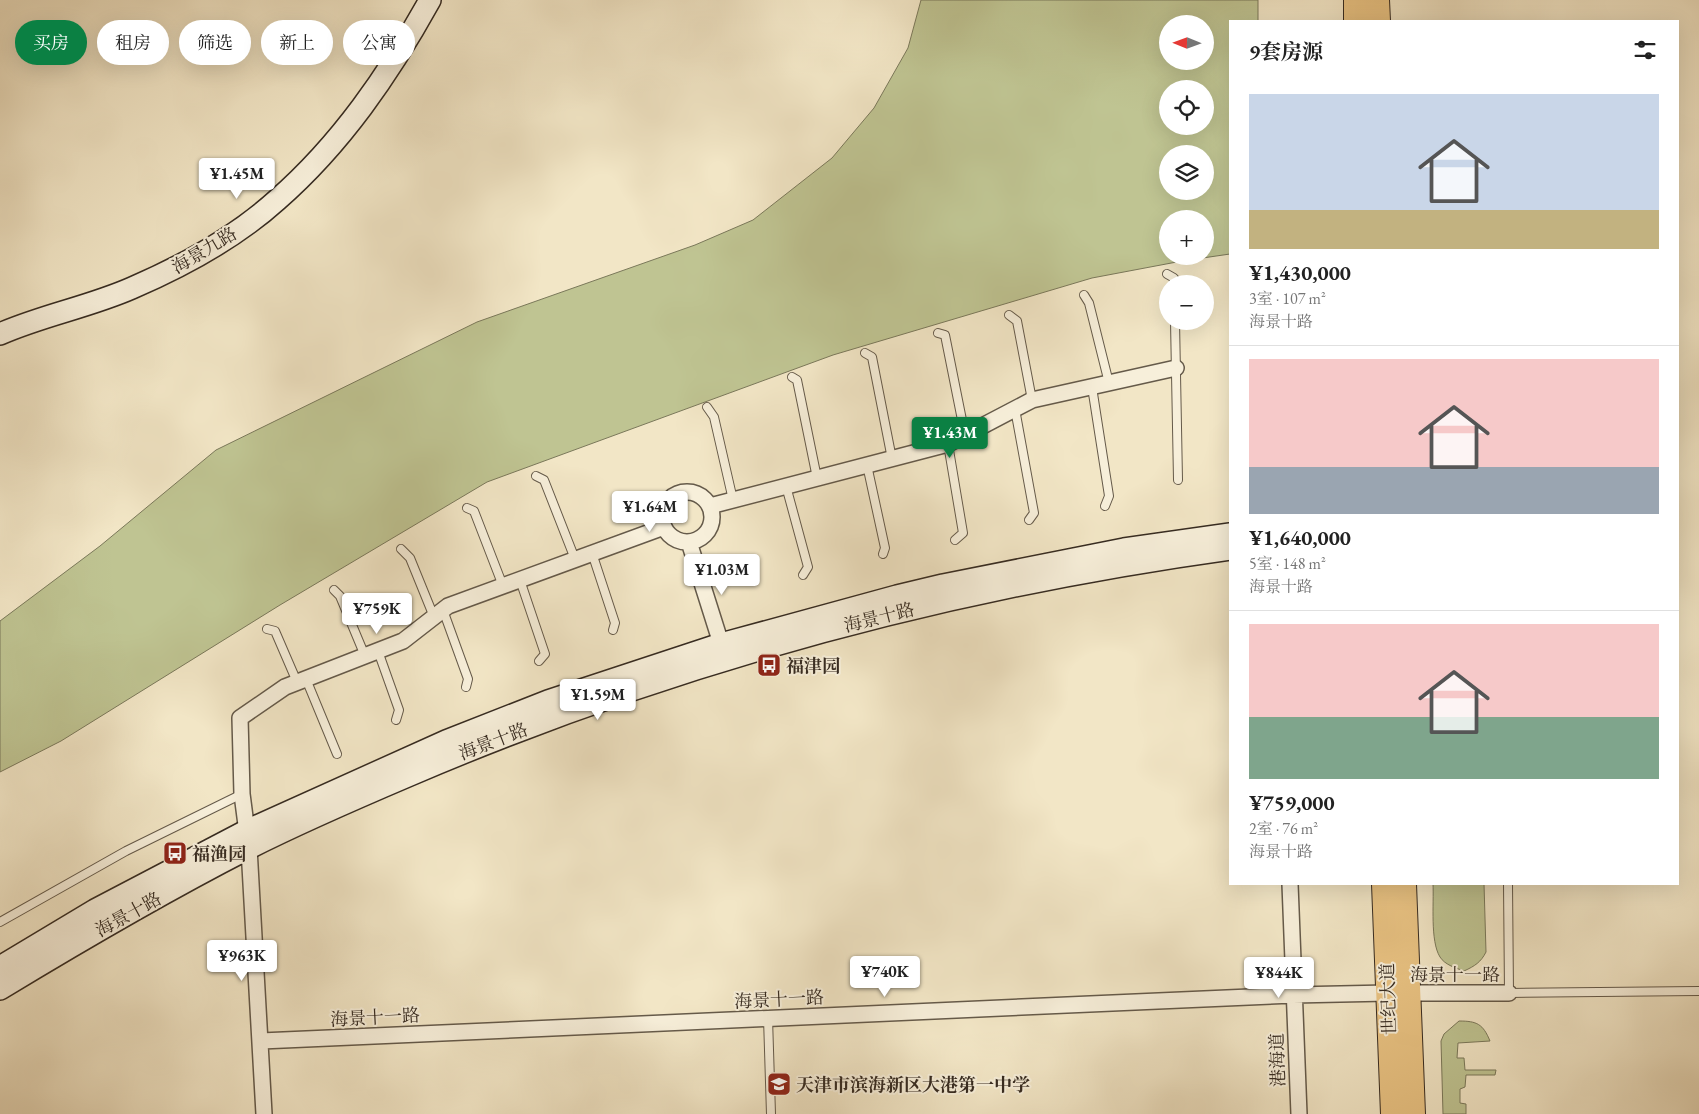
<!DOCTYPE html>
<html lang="zh">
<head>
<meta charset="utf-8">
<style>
	body { margin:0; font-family:"EB Garamond","Noto Serif SC",serif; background:#f6f6f6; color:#222; height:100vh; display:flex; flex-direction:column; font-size:19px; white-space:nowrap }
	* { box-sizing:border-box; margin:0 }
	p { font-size:16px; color:#767676 }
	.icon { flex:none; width:28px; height:28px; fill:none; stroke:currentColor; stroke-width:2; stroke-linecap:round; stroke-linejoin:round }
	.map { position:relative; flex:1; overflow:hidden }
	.details { position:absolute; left:1229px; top:20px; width:450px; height:865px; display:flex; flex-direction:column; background:#fff; border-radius:0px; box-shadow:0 5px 20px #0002 }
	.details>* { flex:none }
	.guide { position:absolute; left:15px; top:20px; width:475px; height:45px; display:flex; gap:10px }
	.needle { width:32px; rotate:271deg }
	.tools { position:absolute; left:1159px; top:15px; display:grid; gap:10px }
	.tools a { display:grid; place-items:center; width:55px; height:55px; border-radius:50%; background:#fff; box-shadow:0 5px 20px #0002; font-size:25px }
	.price { position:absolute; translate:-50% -42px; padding:0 11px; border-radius:5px; background:#fff; color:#222; font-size:16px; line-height:32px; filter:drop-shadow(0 1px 2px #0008) }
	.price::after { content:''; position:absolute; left:50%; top:30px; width:15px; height:11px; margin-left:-8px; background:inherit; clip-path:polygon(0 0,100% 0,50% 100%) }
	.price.current { background:#0b8043; color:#fff }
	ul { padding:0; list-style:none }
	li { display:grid; align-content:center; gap:10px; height:265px; padding:0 20px }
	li+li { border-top:1px solid #e0e0e0 }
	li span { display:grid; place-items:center; height:155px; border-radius:0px; color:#555 }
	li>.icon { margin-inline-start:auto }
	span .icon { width:90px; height:90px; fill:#fffc; stroke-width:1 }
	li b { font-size:21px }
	h2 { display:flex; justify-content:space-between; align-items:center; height:60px; padding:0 20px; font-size:21px }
	.chip { padding:0 18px; border-radius:22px; background:#fff; box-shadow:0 5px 20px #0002; font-size:18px; line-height:45px }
	.chip.current { background:#0b8043; color:#fff }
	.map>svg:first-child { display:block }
	.green { fill:#bfc492; stroke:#7a785a; fill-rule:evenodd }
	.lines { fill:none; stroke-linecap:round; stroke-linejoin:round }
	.lane-casing { stroke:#655a4a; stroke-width:10 }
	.street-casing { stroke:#655a4a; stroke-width:18 }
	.secondary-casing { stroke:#362b21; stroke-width:24 }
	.primary-casing { stroke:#362b21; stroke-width:26 }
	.lane { stroke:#f7efda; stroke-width:8 }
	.street { stroke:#f7efda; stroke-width:15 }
	.secondary { stroke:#f7efda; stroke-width:21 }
	.primary { stroke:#e9c383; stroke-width:24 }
	.labels { text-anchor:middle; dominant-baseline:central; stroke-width:4; stroke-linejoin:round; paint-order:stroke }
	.street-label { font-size:18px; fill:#362b21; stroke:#f7efda }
	.poi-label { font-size:18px; font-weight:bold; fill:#362b21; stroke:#f7efda; text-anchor:start }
</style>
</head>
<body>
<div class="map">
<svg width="1699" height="1114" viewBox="0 0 1699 1114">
	<rect width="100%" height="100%" fill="#f2e6c6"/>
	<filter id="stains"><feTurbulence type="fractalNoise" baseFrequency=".004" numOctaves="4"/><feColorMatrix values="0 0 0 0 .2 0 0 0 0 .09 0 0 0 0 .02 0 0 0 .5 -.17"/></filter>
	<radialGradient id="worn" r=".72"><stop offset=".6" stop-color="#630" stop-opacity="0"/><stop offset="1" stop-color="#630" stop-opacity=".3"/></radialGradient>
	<path class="green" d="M921,0H1258V21H1230V254L1182,261L1092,278L833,355L487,482L280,605L61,741L0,772V621L100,546L216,450L477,322L695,245L753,220L832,158L874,108L908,48ZM1168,24H1205V61H1168ZM1168,89H1205V126H1168ZM1168,154H1205V191H1168ZM1168,219H1205V256H1168Z
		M1433,884H1484L1486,952C1481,962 1475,966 1464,971C1456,968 1445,965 1440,957C1430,941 1434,903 1433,884Z
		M1459,1021C1477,1021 1483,1024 1490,1041L1458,1043L1457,1058H1464L1465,1070H1496L1495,1075H1466L1465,1087L1460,1089V1103L1466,1104V1114H1443L1441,1041L1444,1034Z"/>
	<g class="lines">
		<g class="lane-casing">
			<path id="lane" d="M1167,274L1174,278V284
				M1084,295L1089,303L1109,383
				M1009,315L1017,321L1032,400
				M1175,321L1178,480
				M938,333L945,335L965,435
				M865,353L872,357L892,459
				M792,377L797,380L817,478
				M1092,387L1109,496L1105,506
				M707,407L714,417L733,500
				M1015,409L1034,513L1029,520
				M948,444L963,533L955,540
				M867,465L885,548L883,554
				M536,476L544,480L575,559
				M786,486L808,567L803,575
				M467,508L474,511L503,586
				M401,549L410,558L434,617
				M592,553L615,623L613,630
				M520,580L545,654L539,661
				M334,590L340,596L365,656
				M443,610L468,679L466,687
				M267,629L275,631L297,682
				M378,651L399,710L396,720
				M306,679L337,754
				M1508,884L1509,993L1699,991
				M0,922L126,851L242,794
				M768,1018L771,1114"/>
		</g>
		<g class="street-casing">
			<path id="street" d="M662 517a25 25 0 1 1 50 0a25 25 0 1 1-50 0Z
				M710,506L948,444L1032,400L1176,368
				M689,542L724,653
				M1290,884L1299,1114
				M261,1041L1293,995L1388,993H1509
				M264,1114L249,848L242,794L240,718L285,687L403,641L448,606L664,527"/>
		</g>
		<g class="secondary-casing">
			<path id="secondary" d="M0,334C43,315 89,307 132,288C183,266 235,238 277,200C341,144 389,74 430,0
				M0,967L95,910L246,831L446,741L548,701L721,644L897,596L943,585L1124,549L1230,534
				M0,989C81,940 163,892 247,849C300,822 356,798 410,775C672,663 948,588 1230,549"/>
		</g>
		<g class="primary-casing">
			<path id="primary" d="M1356,0V21
				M1377,0L1378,21
				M1384,884L1393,1114
				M1404,884L1413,1114"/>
		</g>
		<use href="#lane" class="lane"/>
		<use href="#street" class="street"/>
		<use href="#secondary" class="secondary"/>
		<use href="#primary" class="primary"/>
	</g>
	<defs>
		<g id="bus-square" transform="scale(1.25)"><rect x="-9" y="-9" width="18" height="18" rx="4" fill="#8f2418" stroke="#f7efda"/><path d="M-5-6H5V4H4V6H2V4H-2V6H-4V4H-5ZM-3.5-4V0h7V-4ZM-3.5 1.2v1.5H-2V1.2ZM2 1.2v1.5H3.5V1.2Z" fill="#fff"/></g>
		<g id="school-square" transform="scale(1.25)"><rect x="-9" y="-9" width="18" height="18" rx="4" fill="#8f2418" stroke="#f7efda"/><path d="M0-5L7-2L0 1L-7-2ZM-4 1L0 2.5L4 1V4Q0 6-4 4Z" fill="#fff"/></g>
	</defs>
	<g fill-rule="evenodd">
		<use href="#bus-square" x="769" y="665"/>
		<use href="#bus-square" x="175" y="853"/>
		<use href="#school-square" x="779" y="1084"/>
	</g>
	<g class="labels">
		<g class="street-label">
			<text transform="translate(204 250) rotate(-31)">海景九路</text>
			<text transform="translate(879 617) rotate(-14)">海景十路</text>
			<text transform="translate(493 741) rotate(-21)">海景十路</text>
			<text transform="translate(128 914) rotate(-29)">海景十路</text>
			<text x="1455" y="974">海景十一路</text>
			<text transform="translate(779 999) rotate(-3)">海景十一路</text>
			<text transform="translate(1388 999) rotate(-92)">世纪大道</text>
			<text transform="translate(375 1017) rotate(-3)">海景十一路</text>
			<text transform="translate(1277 1060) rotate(-92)">港海道</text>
		</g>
		<g class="poi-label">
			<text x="786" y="665">福津园</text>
			<text x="192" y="853">福渔园</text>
			<text x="796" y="1084">天津市滨海新区大港第一中学</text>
		</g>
	</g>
	<rect width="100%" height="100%" filter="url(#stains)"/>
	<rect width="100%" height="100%" fill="url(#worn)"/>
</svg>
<div class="tools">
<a><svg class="needle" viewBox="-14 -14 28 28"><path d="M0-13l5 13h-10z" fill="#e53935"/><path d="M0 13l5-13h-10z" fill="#767676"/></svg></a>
<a><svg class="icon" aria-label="locate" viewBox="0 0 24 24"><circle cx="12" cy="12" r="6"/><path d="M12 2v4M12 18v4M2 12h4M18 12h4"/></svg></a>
<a><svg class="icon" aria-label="layers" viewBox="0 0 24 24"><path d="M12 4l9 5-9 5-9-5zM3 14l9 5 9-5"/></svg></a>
<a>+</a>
<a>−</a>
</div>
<b class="price" style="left:237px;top:200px">¥1.45M</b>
<b class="price current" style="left:950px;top:459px">¥1.43M</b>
<b class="price" style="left:650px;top:533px">¥1.64M</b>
<b class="price" style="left:722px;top:596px">¥1.03M</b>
<b class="price" style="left:377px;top:635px">¥759K</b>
<b class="price" style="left:598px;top:721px">¥1.59M</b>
<b class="price" style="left:242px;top:982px">¥963K</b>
<b class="price" style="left:885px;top:998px">¥740K</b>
<b class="price" style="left:1279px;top:999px">¥844K</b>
<div class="guide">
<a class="chip current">买房</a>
<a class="chip">租房</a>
<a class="chip">筛选</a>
<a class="chip">新上</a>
<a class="chip">公寓</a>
</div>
<section class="details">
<h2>9套房源<svg class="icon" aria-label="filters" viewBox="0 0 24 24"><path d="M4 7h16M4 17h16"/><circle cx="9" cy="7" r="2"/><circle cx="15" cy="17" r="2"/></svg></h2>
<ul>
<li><span style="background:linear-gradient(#c9d6e8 75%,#c2b280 0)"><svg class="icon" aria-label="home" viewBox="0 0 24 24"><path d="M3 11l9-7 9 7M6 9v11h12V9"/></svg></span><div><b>¥1,430,000</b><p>3室 · 107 m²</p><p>海景十路</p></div></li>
<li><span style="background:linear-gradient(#f6c9c9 70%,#9aa5b1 0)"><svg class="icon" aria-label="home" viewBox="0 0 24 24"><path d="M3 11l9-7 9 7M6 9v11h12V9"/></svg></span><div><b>¥1,640,000</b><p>5室 · 148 m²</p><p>海景十路</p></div></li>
<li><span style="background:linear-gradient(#f6c9c9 60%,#7fa58c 0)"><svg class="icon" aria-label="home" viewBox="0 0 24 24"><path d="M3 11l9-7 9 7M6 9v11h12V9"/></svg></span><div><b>¥759,000</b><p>2室 · 76 m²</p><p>海景十路</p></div></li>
</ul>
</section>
</div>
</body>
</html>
